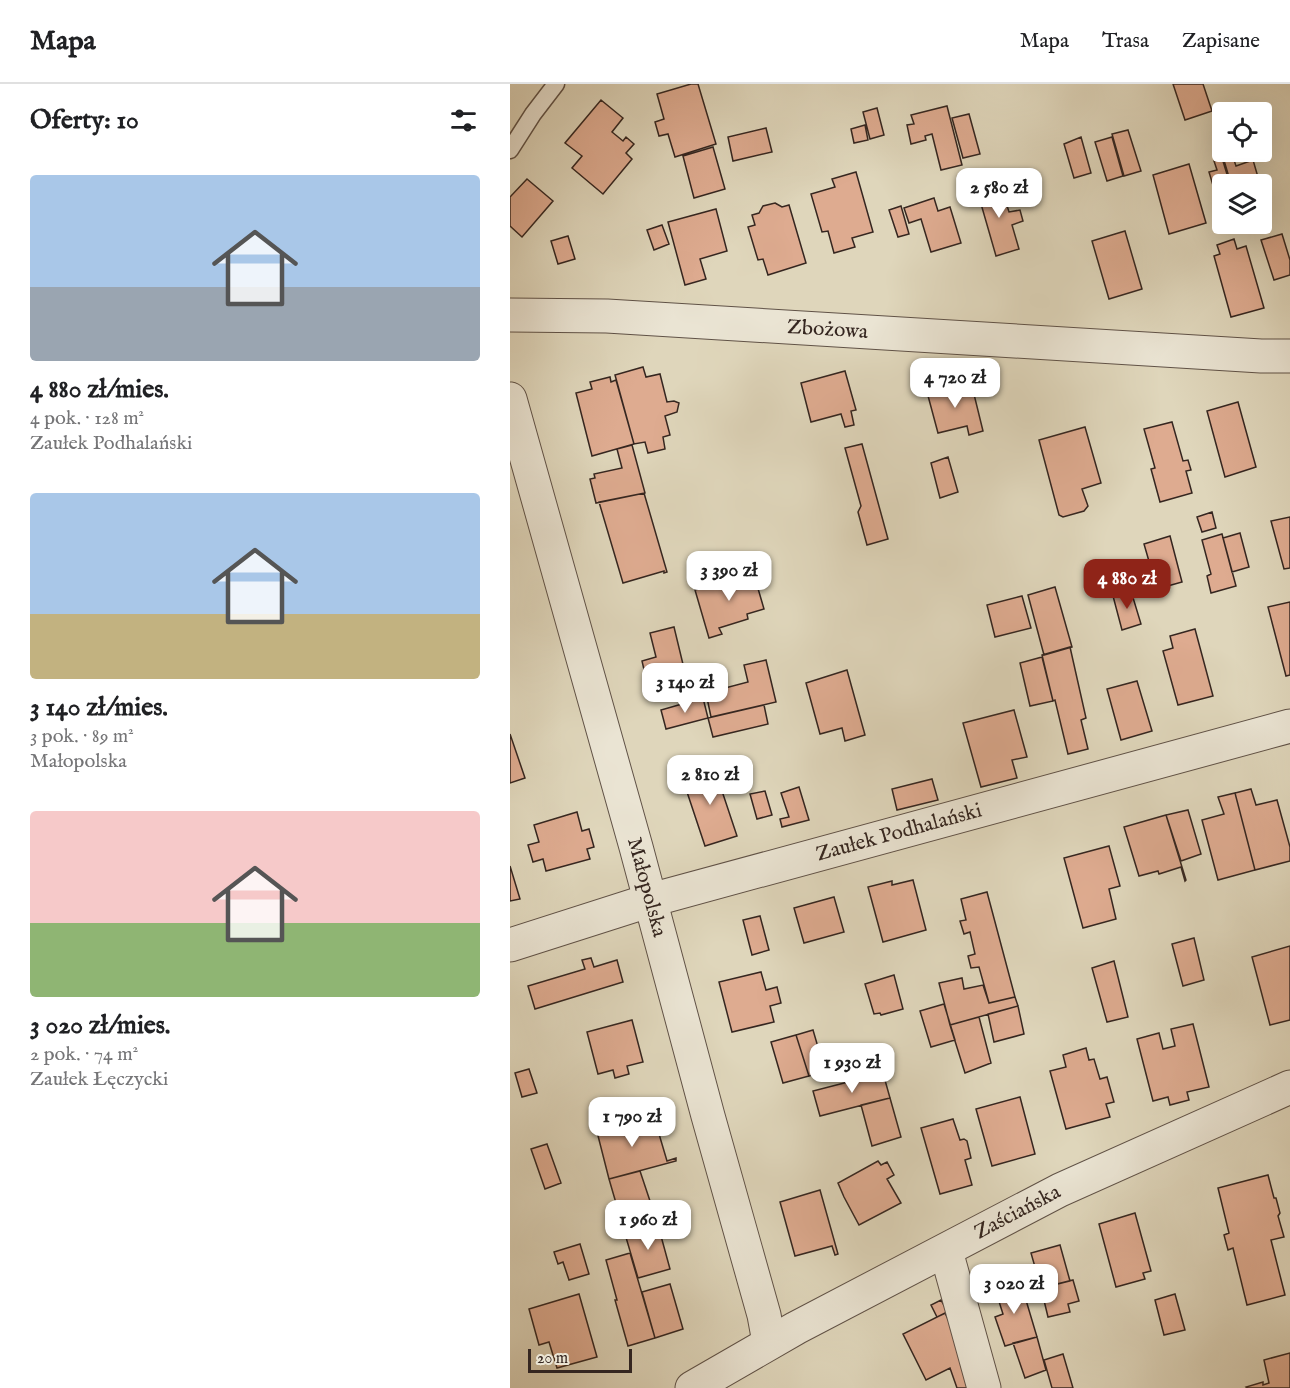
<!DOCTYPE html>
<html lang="pl">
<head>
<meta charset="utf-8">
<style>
	body { margin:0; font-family:"IM FELL English",serif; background:#f2f2f2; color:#202124; height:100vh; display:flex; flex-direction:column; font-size:22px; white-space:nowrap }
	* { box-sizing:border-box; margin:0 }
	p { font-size:20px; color:#757577 }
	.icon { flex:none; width:33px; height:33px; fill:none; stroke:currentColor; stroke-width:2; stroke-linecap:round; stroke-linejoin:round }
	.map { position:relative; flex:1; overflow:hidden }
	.side { display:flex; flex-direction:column; background:#fff; width:510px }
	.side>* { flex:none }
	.fabs { position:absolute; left:702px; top:18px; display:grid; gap:12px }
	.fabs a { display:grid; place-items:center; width:60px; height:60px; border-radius:6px; background:#fff; box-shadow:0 6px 24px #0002; font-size:30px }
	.scale { position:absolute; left:18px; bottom:15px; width:104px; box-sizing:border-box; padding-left:6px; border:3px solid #352620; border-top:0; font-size:16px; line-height:21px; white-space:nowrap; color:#352620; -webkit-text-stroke:4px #eae4d3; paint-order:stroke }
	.price { position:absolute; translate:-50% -51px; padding:0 14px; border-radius:12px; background:#fff; color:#222; font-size:20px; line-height:39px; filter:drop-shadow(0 2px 3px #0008) }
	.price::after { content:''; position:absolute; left:50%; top:36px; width:18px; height:14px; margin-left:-9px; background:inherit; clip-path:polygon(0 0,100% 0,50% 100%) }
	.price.on { background:#8f2418; color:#fff }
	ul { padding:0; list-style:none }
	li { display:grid; align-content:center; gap:12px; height:318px; padding:0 30px }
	li span { display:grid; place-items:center; height:186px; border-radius:6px; color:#555 }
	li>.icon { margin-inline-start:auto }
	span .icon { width:108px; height:108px; fill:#fffc; stroke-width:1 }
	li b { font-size:26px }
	h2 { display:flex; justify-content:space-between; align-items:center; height:72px; padding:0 30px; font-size:26px }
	header { display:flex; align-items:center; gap:36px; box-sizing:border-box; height:84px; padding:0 30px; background:#fff; border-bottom:2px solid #e0e0e0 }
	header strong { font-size:28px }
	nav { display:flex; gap:33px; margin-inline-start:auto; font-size:21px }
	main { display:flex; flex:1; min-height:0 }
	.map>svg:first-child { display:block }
	.building { fill:#deab90; stroke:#352620; stroke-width:1.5 }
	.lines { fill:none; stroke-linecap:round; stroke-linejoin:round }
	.service-casing { stroke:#605247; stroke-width:19 }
	.minor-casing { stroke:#605247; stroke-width:35 }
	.service { stroke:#eae4d3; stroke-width:16 }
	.minor { stroke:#eae4d3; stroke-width:33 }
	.labels { text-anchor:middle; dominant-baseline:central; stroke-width:5; stroke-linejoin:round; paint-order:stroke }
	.street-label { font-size:21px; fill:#352620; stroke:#eae4d3 }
</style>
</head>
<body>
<header>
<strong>Mapa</strong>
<nav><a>Mapa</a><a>Trasa</a><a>Zapisane</a></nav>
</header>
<main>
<section class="side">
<h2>Oferty: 10<svg class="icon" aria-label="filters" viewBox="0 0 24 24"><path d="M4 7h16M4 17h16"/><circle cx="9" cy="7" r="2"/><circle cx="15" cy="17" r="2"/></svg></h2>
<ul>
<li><span style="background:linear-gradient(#a9c7e8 60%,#9aa5b1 0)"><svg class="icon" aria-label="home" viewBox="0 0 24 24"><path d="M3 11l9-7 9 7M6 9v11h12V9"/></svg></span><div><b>4 880 zł/mies.</b><p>4 pok. · 128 m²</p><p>Zaułek Podhalański</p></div></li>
<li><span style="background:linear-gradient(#a9c7e8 65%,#c2b280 0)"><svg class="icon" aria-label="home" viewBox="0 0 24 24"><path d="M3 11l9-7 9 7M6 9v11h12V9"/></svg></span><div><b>3 140 zł/mies.</b><p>3 pok. · 89 m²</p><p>Małopolska</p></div></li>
<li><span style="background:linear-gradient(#f6c9c9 60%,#8fb573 0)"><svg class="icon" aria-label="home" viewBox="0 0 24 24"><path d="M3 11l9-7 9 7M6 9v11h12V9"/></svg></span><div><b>3 020 zł/mies.</b><p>2 pok. · 74 m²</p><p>Zaułek Łęczycki</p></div></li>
</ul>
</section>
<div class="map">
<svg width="780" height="1304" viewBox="0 0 780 1304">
	<rect width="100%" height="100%" fill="#dfd6bb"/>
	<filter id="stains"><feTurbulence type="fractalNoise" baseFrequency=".00333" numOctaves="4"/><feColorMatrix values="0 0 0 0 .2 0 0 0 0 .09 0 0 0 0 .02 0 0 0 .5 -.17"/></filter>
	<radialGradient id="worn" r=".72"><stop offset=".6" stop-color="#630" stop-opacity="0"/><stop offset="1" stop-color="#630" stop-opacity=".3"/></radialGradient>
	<path class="building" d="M181,0H188L206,60L165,73L158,50L149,52L145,38L154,35L147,10Z
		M663,0H693L702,27L675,36Z
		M91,16L113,34L102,48L113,57L116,53L124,60L116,69L122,75L93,110L62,84L72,72L55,59Z
		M437,22L452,81L431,86L422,50L415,52L416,56L401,60L397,41L404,40L401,31Z
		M367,24L374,51L360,55L353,28Z
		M459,30L470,70L453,74L442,34Z
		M355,41L358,56L344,59L341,45Z
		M256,44L262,68L223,77L218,53Z
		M618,46L631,87L614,92L602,50Z
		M571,53L581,89L564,94L554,60Z
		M602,53L613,92L597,97L585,58Z
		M203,63L215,105L184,114L173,72Z
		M722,70L726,82L743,76L750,100H721L713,73Z
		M712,74L720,100H712V128H711L699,88L707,86L704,77Z
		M679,80L696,139L659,150L643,91Z
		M346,88L363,148L342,154L345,163L324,169L318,147L312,148L301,110L325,103L322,95Z
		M17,95L43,117L12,153L0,142V113Z
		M490,99L499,128L510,126L513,137L502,141L509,165L486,172L467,106Z
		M424,114L428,127L440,123L451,159L421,168L411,135L399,139L394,124Z
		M265,119L272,123L279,121L296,179L258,191L253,175L248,176L238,143L245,141L242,131L249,129L253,122Z
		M391,122L399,150L388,153L379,126Z
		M206,125L217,167L190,175L196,195L175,201L158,138Z
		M152,141L159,160L144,166L137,146Z
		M615,147L632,205L599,215L582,157Z
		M772,150L780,176V191L764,196L751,156Z
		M58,152L65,175L48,180L41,157Z
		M724,155L727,165L736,162L754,224L721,233L704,172L710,170L707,161Z
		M133,283L136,293L150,290L157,318L164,317L169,319L167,328L155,332L160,351L153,353L155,365L138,369L135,358L124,360L105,291Z
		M335,287L346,326L341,327L344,341L335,343L331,330L301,338L291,299Z
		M100,293L101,298L106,296L124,360L82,372L66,309L82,305L80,298Z
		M461,298L473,347L459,351L457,342L428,349L417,308Z
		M728,318L746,383L715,393L697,327Z
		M662,338L673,377L678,376L681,386L676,387L682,409L650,418L641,385L645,384L634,345Z
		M575,343L591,399L572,405L578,422L574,427L553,433L549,431L529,356Z
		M352,360L378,455L357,461L348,428L351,422L335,364Z
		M122,361L135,409L86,419L80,395L85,394L84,390L112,384L107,365Z
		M438,373L448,408L430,414L421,379Z
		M134,409L157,488L154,489V487L113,499L89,418Z
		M702,428L706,444L692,448L687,433Z
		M780,433V484L774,485L761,437Z
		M730,449L739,483L722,488L713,454Z
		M712,450L726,502L701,509L697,492L701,490L692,456Z
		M660,452L672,498L647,505L634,460Z
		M242,484L254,525L237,530L238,535L209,544L212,550L199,554L185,506L225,494L224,489Z
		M545,503L562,563L534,571L518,511Z
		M621,507L631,540L612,546L603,512Z
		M512,512L521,544L485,553L477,521Z
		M780,518V591L776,592L758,523Z
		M164,543L178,601L147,608L142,589L135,590L132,577L146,573L140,549Z
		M685,545L703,612L668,621L653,567L663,564L660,552Z
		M560,563L576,634L571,636L578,665L558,670L545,616L543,617L532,571Z
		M532,573L543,617L520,622L510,579Z
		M256,576L266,618L201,633L196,609L238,598L234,581Z
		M337,586L355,651L335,657L332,644L310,650L296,599Z
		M627,597L642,647L611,656L597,605Z
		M193,614L198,634L156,645L151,626Z
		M254,621L258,640L203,653L198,634Z
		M504,626L517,673L502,676L507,694L471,703L453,639Z
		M0,650L15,694L0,699Z
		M204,683L227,752L195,762L172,693Z
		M422,695L428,716L387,726L382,705Z
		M289,703L299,736L272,743L270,735L279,733L271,709Z
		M741,705L746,721L767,716L780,763V777L745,786L725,709Z
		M255,707L262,731L247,735L240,710Z
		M725,709L745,786L708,796L692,736L714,730L708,713Z
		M678,726L691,770L671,777L656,731Z
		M67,728L72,747L79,745L84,763L77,765L80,775L36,787L33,775L23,778L18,761L29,758L24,741Z
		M656,731L676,796L675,797L671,783L649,790L648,787L629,792L614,743Z
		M599,762L610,802L599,805L606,835L573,844L554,774Z
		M0,782L10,815L0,817Z
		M403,796L416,846L373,858L358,803L382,797V801Z
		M477,808L505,913L479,919L469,883L461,884L458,872L465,870L460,848L454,850L450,837L456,836L451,815Z
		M324,813L334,848L294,859L284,824Z
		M250,832L259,866L242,871L233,836Z
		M684,854L694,896L673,902L662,860Z
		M780,862V936L760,941L742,873Z
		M81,874L84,883L107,876L113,898L25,925L18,902L75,885L72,876Z
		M604,877L618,933L597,938L582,884Z
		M251,888L256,906L267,903L271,919L260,922L264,938L222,948L209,898Z
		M384,891L393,925L371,931L370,929L364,930L355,900Z
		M452,894L454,905L473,901L479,919L505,913L508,922L440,941L429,899Z
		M434,920L445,956L421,963L410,927Z
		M508,922L514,950L484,958L478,930Z
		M469,933L481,979L455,989L440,941Z
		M122,936L133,978L117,982L119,990L105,994L103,986L88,990L77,948Z
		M683,940L699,1003L677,1008L679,1016L660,1021L658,1013L643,1017L627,955L649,949L653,965L665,962L661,945Z
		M303,946L315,987L299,992L286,951Z
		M286,951L299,992L273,999L261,958Z
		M576,964L579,976L584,975L590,995L597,993L604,1018L596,1020L600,1033L556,1045L540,987L556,983L553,971Z
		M19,985L27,1009L12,1013L5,989Z
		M373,989L380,1014L310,1032L303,1007Z
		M510,1013L525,1070L482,1082L466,1025Z
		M380,1014L391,1053L362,1062L351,1021Z
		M144,1033L157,1077L166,1074V1077L99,1095L85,1040L88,1039L91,1048Z
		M443,1035L450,1056L454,1055L457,1057L461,1074L455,1076L462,1101L430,1110L411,1044Z
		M37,1060L51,1099L35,1105L21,1065Z
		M368,1077L371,1081L377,1078L384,1091L377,1095L391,1119L349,1141L334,1113L328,1099Z
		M130,1087L148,1141L115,1150L99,1095Z
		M758,1091L764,1114H766L770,1129L768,1132L774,1153L761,1156L775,1211L737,1221L723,1164L718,1166L714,1151L719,1149L708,1104Z
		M310,1106L328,1170L325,1171L322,1162L285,1172L270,1118Z
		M625,1129L641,1187L633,1189L635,1195L606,1203L589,1140Z
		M148,1141L160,1185L128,1194L115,1150Z
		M70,1160L79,1190L59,1196L53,1178L48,1180L44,1168Z
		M550,1161L560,1197L531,1204L521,1169Z
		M120,1169L145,1254L118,1262L105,1216H107L96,1176Z
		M510,1196L527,1253L495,1262L485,1233L493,1230L485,1205Z
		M563,1196L569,1217L558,1220L560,1228L538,1233L531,1204Z
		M160,1200L173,1245L145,1254L132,1208Z
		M69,1210L87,1273L47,1284L39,1258L29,1261L19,1225Z
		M665,1210L675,1246L654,1251L645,1216Z
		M431,1216L438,1228L427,1233L421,1221Z
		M435,1229L451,1262L464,1304H447L440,1284L416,1296L393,1250Z
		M527,1253L536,1286L515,1294L503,1259Z
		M780,1269V1304H737L736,1303L753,1298V1301L759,1299L754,1276Z
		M553,1270L563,1304H542L534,1276Z"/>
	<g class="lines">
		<g class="service-casing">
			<path id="service" d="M0,66L23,30L46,0"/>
		</g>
		<g class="minor-casing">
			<g id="minor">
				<path id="s1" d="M0,231L97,232L751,272H780"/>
				<path id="s2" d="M0,315L126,763L198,1032L254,1231L259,1258"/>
				<path id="s3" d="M0,861L141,816L780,642"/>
				<path d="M436,1167L474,1304"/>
				<path id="s4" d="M182,1304L286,1244L550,1106L780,1003"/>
			</g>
		</g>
		<use href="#service" class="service"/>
		<use href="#minor" class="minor"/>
	</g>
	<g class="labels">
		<g class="street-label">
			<text stroke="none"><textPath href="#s1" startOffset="318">Zbożowa</textPath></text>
			<text stroke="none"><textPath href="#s3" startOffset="405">Zaułek Podhalański</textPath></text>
			<text stroke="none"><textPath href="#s2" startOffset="507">Małopolska</textPath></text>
			<text stroke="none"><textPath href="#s4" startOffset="370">Zaściańska</textPath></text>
		</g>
	</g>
	<rect width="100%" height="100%" filter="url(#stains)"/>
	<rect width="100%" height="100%" fill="url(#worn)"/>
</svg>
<div class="fabs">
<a><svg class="icon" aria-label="locate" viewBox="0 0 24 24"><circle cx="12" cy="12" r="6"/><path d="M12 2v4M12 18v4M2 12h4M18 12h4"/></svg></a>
<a><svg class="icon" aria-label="layers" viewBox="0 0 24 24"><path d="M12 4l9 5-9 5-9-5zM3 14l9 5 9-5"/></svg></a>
</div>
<div class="scale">20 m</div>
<b class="price" style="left:489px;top:135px">2 580 zł</b>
<b class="price" style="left:445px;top:325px">4 720 zł</b>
<b class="price" style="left:219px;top:518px">3 390 zł</b>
<b class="price on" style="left:617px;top:526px">4 880 zł</b>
<b class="price" style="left:175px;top:630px">3 140 zł</b>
<b class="price" style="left:200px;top:722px">2 810 zł</b>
<b class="price" style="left:342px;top:1010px">1 930 zł</b>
<b class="price" style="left:122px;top:1064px">1 790 zł</b>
<b class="price" style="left:138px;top:1167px">1 960 zł</b>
<b class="price" style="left:504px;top:1231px">3 020 zł</b>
</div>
</main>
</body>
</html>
